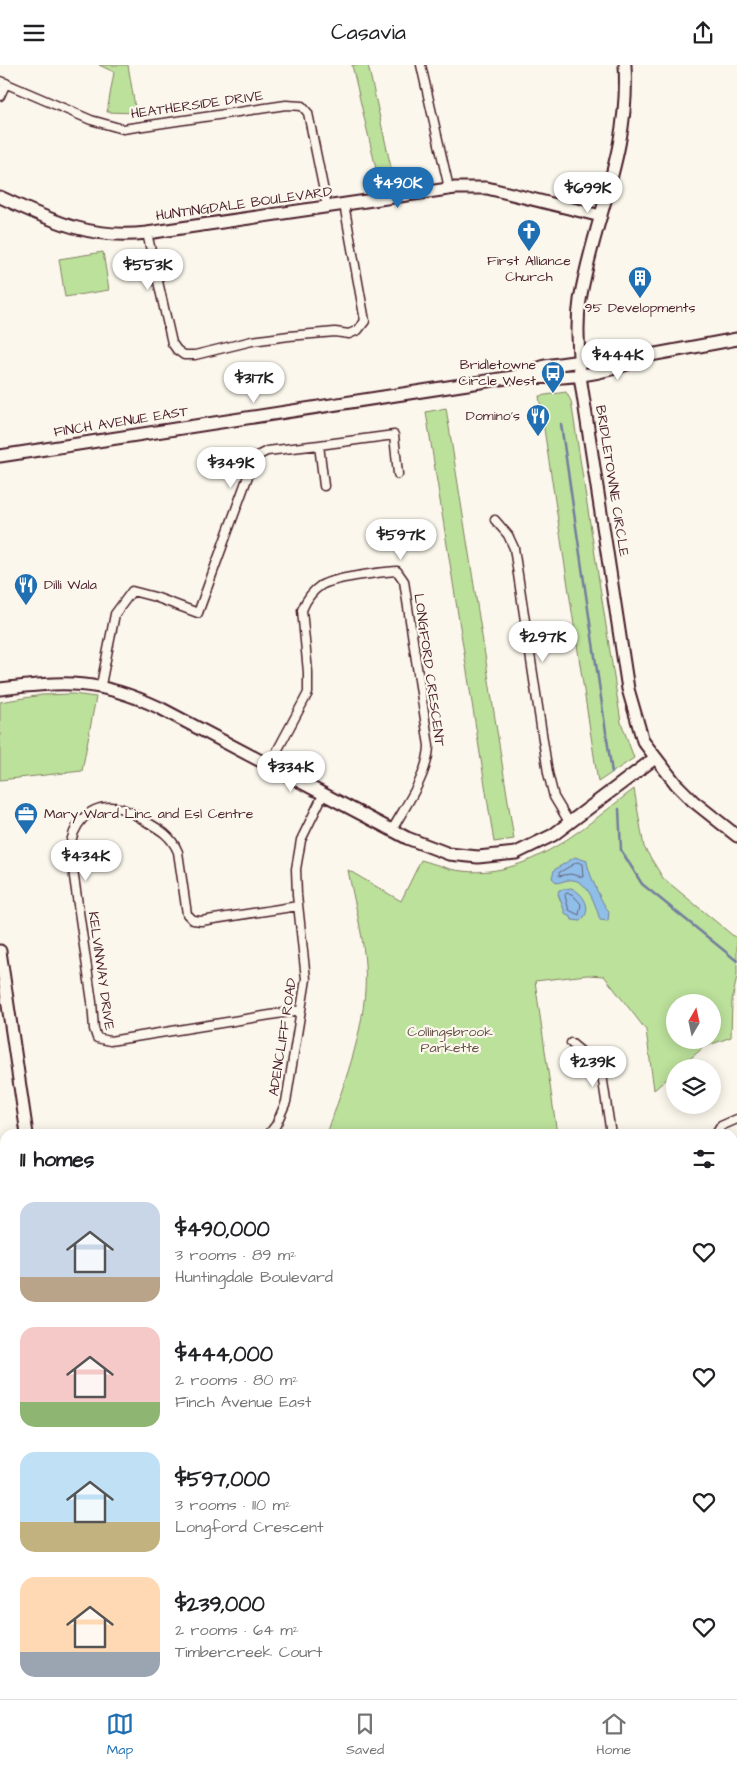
<!DOCTYPE html>
<html lang="en">
<head>
<meta charset="utf-8">
<style>
	body { margin:0; font-family:"Architects Daughter",sans-serif; background:#f6f6f6; color:#202124; height:100vh; display:flex; flex-direction:column; font-size:19px; white-space:nowrap }
	* { box-sizing:border-box; margin:0 }
	p { font-size:16px; color:#757577 }
	.icon { flex:none; width:28px; height:28px; fill:none; stroke:currentColor; stroke-width:2; stroke-linecap:round; stroke-linejoin:round }
	.map { position:relative; flex:1; overflow:hidden }
	.side { position:absolute; left:0px; top:1064px; width:738px; height:571px; display:flex; flex-direction:column; background:#fff; border-radius:15px 15px 0 0; box-shadow:0 2px 12px #0003 }
	.side>* { flex:none }
	.needle { width:32px; rotate:9deg }
	.buttons { position:absolute; left:666px; top:929px; display:grid; gap:10px }
	.buttons a { display:grid; place-items:center; width:55px; height:55px; border-radius:50%; background:#fff; box-shadow:0 2px 12px #0003; font-size:25px }
	.price { position:absolute; translate:-50% -42px; padding:0 11px; border-radius:18px; background:#fff; color:#222; font-size:16px; line-height:32px; filter:drop-shadow(0 1px 2px #0008) }
	.price::after { content:''; position:absolute; left:50%; top:30px; width:15px; height:11px; margin-left:-8px; background:inherit; clip-path:polygon(0 0,100% 0,50% 100%) }
	.price.current { background:#1f6fb2; color:#fff }
	ul { padding:0; list-style:none }
	li { display:flex; align-items:center; gap:15px; height:125px; padding:0 20px }
	li span { display:grid; place-items:center; flex:none; width:140px; height:100px; border-radius:15px; color:#555 }
	li>.icon { margin-inline-start:auto }
	span .icon { width:60px; height:60px; fill:#fffc; stroke-width:1 }
	li b { font-size:21px }
	h2 { display:flex; justify-content:space-between; align-items:center; height:60px; padding:0 20px; font-size:21px }
	header { display:flex; justify-content:space-between; align-items:center; height:65px; padding:0 20px; background:#fff; font-size:22px; font-weight:600 }
	.tab-bar { display:flex; justify-content:space-around; align-items:center; height:70px; border-top:1px solid #e0e0e0; background:#fff; font-size:14px; color:#757577 }
	.tab-bar a { display:grid; justify-items:center; gap:2px }
	.tab-bar .current { color:#1f6fb2 }
	.map>svg:first-child { display:block }
	.green { fill:#bce19b; stroke:#838063; fill-rule:evenodd }
	.water { fill:#8fbee9; stroke:#737e9d }
	.lines { fill:none; stroke-linecap:round; stroke-linejoin:round }
	.shore { stroke:#665f77; stroke-width:1 }
	.stream { stroke:#737e9d; stroke-width:2.5 }
	.street-casing { stroke:#4a1f2b; stroke-width:11 }
	.secondary-casing { stroke:#4a1f2b; stroke-width:15 }
	.street { stroke:#fbf7ec; stroke-width:8 }
	.secondary { stroke:#fbf7ec; stroke-width:11 }
	.labels { text-anchor:middle; dominant-baseline:central; stroke-width:4.5; stroke-linejoin:round; paint-order:stroke }
	.street-label { font-size:14px; fill:#4a1f2b; stroke:#fbf7ec }
	.poi-label { font-size:14px; fill:#4a1f2b; stroke:#fbf7ec }
	.park-label { font-size:14px; fill:#665047; stroke:#fbf7ec }
</style>
</head>
<body>
<header><svg class="icon" aria-label="menu" viewBox="0 0 24 24"><path d="M4 6h16M4 12h16M4 18h16"/></svg>Casavia<svg class="icon" aria-label="share" viewBox="0 0 24 24"><path d="M12 15V3M7 8l5-5 5 5M5 13v7h14v-7"/></svg></header>
<div class="map">
<svg width="737" height="1634" viewBox="0 0 737 1634">
	<rect width="100%" height="100%" fill="#fbf7ec"/>
	<filter id="ink" filterUnits="userSpaceOnUse"><feTurbulence type="fractalNoise" baseFrequency=".02" numOctaves="2"/><feDisplacementMap in="SourceGraphic" scale="10" xChannelSelector="R" yChannelSelector="G"/><feConvolveMatrix kernelMatrix="1 2 1 2 8 2 1 2 1" color-interpolation-filters="sRGB"/></filter>
	<g filter="url(#ink)">
		<path class="green" d="M99,0H128L136,48L107,47L114,7Z
			M352,0H368L395,120L380,121Z
			M103,187L109,225L65,232L59,194Z
			M566,327L571,336L621,657L634,693L598,717L539,331Z
			M446,343L514,774L494,777L426,347Z
			M73,629L96,632L82,706L0,715V637L42,630Z
			M634,724L644,782L663,813L737,874V911L732,936L731,972L704,982L680,1002H675V1007L654,1025L646,965L604,911L587,910L535,916L557,1069H327C345,1015 369,957 365,899C363,868 354,836 348,805L401,836L421,795C431,798 441,801 450,804C523,820 581,764 634,724ZM675,938H712V975H675Z
			M5,1203V1291H0V1204Z"/>
		<path class="water" d="M575,792L587,796C587,804 602,840 609,846L608,856L600,855C596,842 589,817 573,815C568,814 562,817 557,818L552,813L554,805Z
			M571,823C584,828 594,846 580,856L572,855L571,852L566,850L558,829L559,825Z"/>
		<g class="lines">
			<path class="shore" d="M578,797L582,799L583,812L570,809L559,811V808Z
				M567,828L572,829L581,839L579,850L569,845L565,831Z"/>
			<path class="stream" d="M561,359L612,708
				M619,744L621,785L642,819L737,896"/>
			<g class="street-casing">
				<path id="street" d="M421,0L449,123
					M0,16L91,55L123,64L286,40L302,41L308,48L327,141
					M0,31L6,18
					M147,168L172,278L177,285L184,290H195L252,276L289,271L335,267L349,269L358,265L365,256L344,139
					M319,380L394,370L398,409
					M495,455L508,470L514,483L548,708L554,732L569,757
					M101,620L115,549L132,526L155,532L198,548L255,392L267,386L319,380L324,421
					M269,701L308,628V607L302,545C306,535 311,527 320,521C331,513 382,507 397,506L404,516L429,681C428,710 406,740 392,765
					M298,841L201,856L193,855L187,849L178,787C171,770 159,764 145,756C136,750 123,742 112,742C87,741 72,761 70,784L92,937L94,964L97,973L110,976L301,945
					M571,978L601,1003L611,1069
					M269,1069L276,1060L286,1037L306,914L297,830L296,804L301,775L323,730
					M716,1069L721,1061L737,1054
					M732,1140L737,1154
					M732,1183L737,1177
					M732,1196L737,1201
					M195,1630V1634
					M695,1630V1634"/>
			</g>
			<g class="secondary-casing">
				<path id="secondary" d="M625,0C630,88 594,152 580,235C576,261 579,285 580,311L628,624L643,676L676,719L693,736L737,771
					M0,132C50,155 90,175 147,168L455,123H487L601,151
					M520,312C562,314 603,311 641,293
					M0,391L513,312L545,301L617,291H645L737,274
					M0,624C65,616 99,614 160,643L407,773L449,789L478,792L516,788L553,770L655,693
					M0,886L27,1069
					M0,1099H5
					M732,1316L737,1315
					M110,1630V1634
					M376,1634V1630"/>
			</g>
			<use href="#street" class="street"/>
			<use href="#secondary" class="secondary"/>
		</g>
	</g>
	<defs>
		<g id="church-pin" transform="scale(1.25)"><path d="M0 17L-7.5 6A9.5 9.5 0 1 1 7.5 6Z" fill="#1f6fb2" stroke="#fbf7ec"/><path d="M-1.2-6h2.4v3.5h3.3v2.4h-3.3V6h-2.4V-.1h-3.3v-2.4h3.3Z" fill="#fff"/></g>
		<g id="building-pin" transform="scale(1.25)"><path d="M0 17L-7.5 6A9.5 9.5 0 1 1 7.5 6Z" fill="#1f6fb2" stroke="#fbf7ec"/><path d="M-4-6H4V6H1V3H-1V6H-4ZM-2.5-4.3h1.7v1.8h-1.7ZM.8-4.3h1.7v1.8H.8ZM-2.5-1h1.7V.8h-1.7ZM.8-1h1.7V.8H.8Z" fill="#fff"/></g>
		<g id="bus-pin" transform="scale(1.25)"><path d="M0 17L-7.5 6A9.5 9.5 0 1 1 7.5 6Z" fill="#1f6fb2" stroke="#fbf7ec"/><path d="M-5-6H5V4H4V6H2V4H-2V6H-4V4H-5ZM-3.5-4V0h7V-4ZM-3.5 1.2v1.5H-2V1.2ZM2 1.2v1.5H3.5V1.2Z" fill="#fff"/></g>
		<g id="restaurant-pin" transform="scale(1.25)"><path d="M0 17L-7.5 6A9.5 9.5 0 1 1 7.5 6Z" fill="#1f6fb2" stroke="#fbf7ec"/><path d="M-5-6h1v4h1v-4h1v4h1v-4h1v5L-1.5 .5V6h-2V.5L-5-1ZM5-6V6H3V1.5H1.5Q1.5-4 5-6Z" fill="#fff"/></g>
		<g id="office-pin" transform="scale(1.25)"><path d="M0 17L-7.5 6A9.5 9.5 0 1 1 7.5 6Z" fill="#1f6fb2" stroke="#fbf7ec"/><path d="M-6-3h4V-5.5h4V-3h4V5H-6ZM-1-4.5V-3h2v-1.5ZM-6 0V1H6V0Z" fill="#fff"/></g>
	</defs>
	<g fill-rule="evenodd">
		<use href="#church-pin" x="529" y="166"/>
		<use href="#building-pin" x="640" y="213"/>
		<use href="#bus-pin" x="553" y="308"/>
		<use href="#restaurant-pin" x="538" y="351"/>
		<use href="#restaurant-pin" x="26" y="520"/>
		<use href="#office-pin" x="26" y="749"/>
	</g>
	<g class="labels">
		<g class="street-label">
			<text transform="translate(197 40) rotate(-8)">HEATHERSIDE DRIVE</text>
			<text transform="translate(244 139) rotate(-8)">HUNTINGDALE BOULEVARD</text>
			<text transform="translate(121 357) rotate(-9)">FINCH AVENUE EAST</text>
			<text transform="translate(612 416) rotate(81)">BRIDLETOWNE CIRCLE</text>
			<text transform="translate(429 605) rotate(82)">LONGFORD CRESCENT</text>
			<text transform="translate(101 906) rotate(82)">KELVINWAY DRIVE</text>
			<text transform="translate(283 972) rotate(-81)">ADENCLIFF ROAD</text>
		</g>
		<g class="poi-label">
			<text x="529" y="196">First Alliance<tspan x="529" dy="16">Church</tspan></text>
			<text x="640" y="243">95 Developments</text>
			<text x="536" y="300" text-anchor="end">Bridletowne<tspan x="536" dy="16">Circle West</tspan></text>
			<text x="520" y="351" text-anchor="end">Domino's</text>
			<text x="44" y="520" text-anchor="start">Dilli Wala</text>
			<text x="44" y="749" text-anchor="start">Mary Ward Linc and Esl Centre</text>
		</g>
		<g class="park-label">
			<text x="450" y="967">Collingsbrook<tspan x="450" dy="16">Parkette</tspan></text>
		</g>
	</g>
</svg>
<div class="buttons">
<a><svg class="needle" viewBox="-14 -14 28 28"><path d="M0-13l5 13h-10z" fill="#e53935"/><path d="M0 13l5-13h-10z" fill="#757577"/></svg></a>
<a><svg class="icon" aria-label="layers" viewBox="0 0 24 24"><path d="M12 4l9 5-9 5-9-5zM3 14l9 5 9-5"/></svg></a>
</div>
<b class="price current" style="left:398px;top:144px">$490K</b>
<b class="price" style="left:588px;top:149px">$699K</b>
<b class="price" style="left:148px;top:226px">$553K</b>
<b class="price" style="left:618px;top:316px">$444K</b>
<b class="price" style="left:254px;top:339px">$317K</b>
<b class="price" style="left:231px;top:424px">$349K</b>
<b class="price" style="left:401px;top:496px">$597K</b>
<b class="price" style="left:543px;top:598px">$297K</b>
<b class="price" style="left:291px;top:728px">$334K</b>
<b class="price" style="left:86px;top:817px">$434K</b>
<b class="price" style="left:593px;top:1023px">$239K</b>
<section class="side">
<h2>11 homes<svg class="icon" aria-label="filters" viewBox="0 0 24 24"><path d="M4 7h16M4 17h16"/><circle cx="9" cy="7" r="2"/><circle cx="15" cy="17" r="2"/></svg></h2>
<ul>
<li><span style="background:linear-gradient(#c9d6e8 75%,#b9a48a 0)"><svg class="icon" aria-label="home" viewBox="0 0 24 24"><path d="M3 11l9-7 9 7M6 9v11h12V9"/></svg></span><div><b>$490,000</b><p>3 rooms · 89 m²</p><p>Huntingdale Boulevard</p></div><svg class="icon" aria-label="heart" viewBox="0 0 24 24"><path d="M12 20l-8-8c-3-5 5-10 8-4 3-6 11-1 8 4z"/></svg></li>
<li><span style="background:linear-gradient(#f6c9c9 75%,#8fb573 0)"><svg class="icon" aria-label="home" viewBox="0 0 24 24"><path d="M3 11l9-7 9 7M6 9v11h12V9"/></svg></span><div><b>$444,000</b><p>2 rooms · 80 m²</p><p>Finch Avenue East</p></div><svg class="icon" aria-label="heart" viewBox="0 0 24 24"><path d="M12 20l-8-8c-3-5 5-10 8-4 3-6 11-1 8 4z"/></svg></li>
<li><span style="background:linear-gradient(#bfe0f5 70%,#c2b280 0)"><svg class="icon" aria-label="home" viewBox="0 0 24 24"><path d="M3 11l9-7 9 7M6 9v11h12V9"/></svg></span><div><b>$597,000</b><p>3 rooms · 110 m²</p><p>Longford Crescent</p></div><svg class="icon" aria-label="heart" viewBox="0 0 24 24"><path d="M12 20l-8-8c-3-5 5-10 8-4 3-6 11-1 8 4z"/></svg></li>
<li><span style="background:linear-gradient(#ffd9b3 75%,#9aa5b1 0)"><svg class="icon" aria-label="home" viewBox="0 0 24 24"><path d="M3 11l9-7 9 7M6 9v11h12V9"/></svg></span><div><b>$239,000</b><p>2 rooms · 64 m²</p><p>Timbercreek Court</p></div><svg class="icon" aria-label="heart" viewBox="0 0 24 24"><path d="M12 20l-8-8c-3-5 5-10 8-4 3-6 11-1 8 4z"/></svg></li>
</ul>
</section>
</div>
<nav class="tab-bar">
<a class="current"><svg class="icon" aria-label="map" viewBox="0 0 24 24"><path d="M3 6l6-2 6 2 6-2v14l-6 2-6-2-6 2zM9 4v14M15 6v14"/></svg>Map</a>
<a><svg class="icon" aria-label="saved" viewBox="0 0 24 24"><path d="M7 4h10v16l-5-4-5 4z"/></svg>Saved</a>
<a><svg class="icon" aria-label="home" viewBox="0 0 24 24"><path d="M3 11l9-7 9 7M6 9v11h12V9"/></svg>Home</a>
</nav>
</body>
</html>
